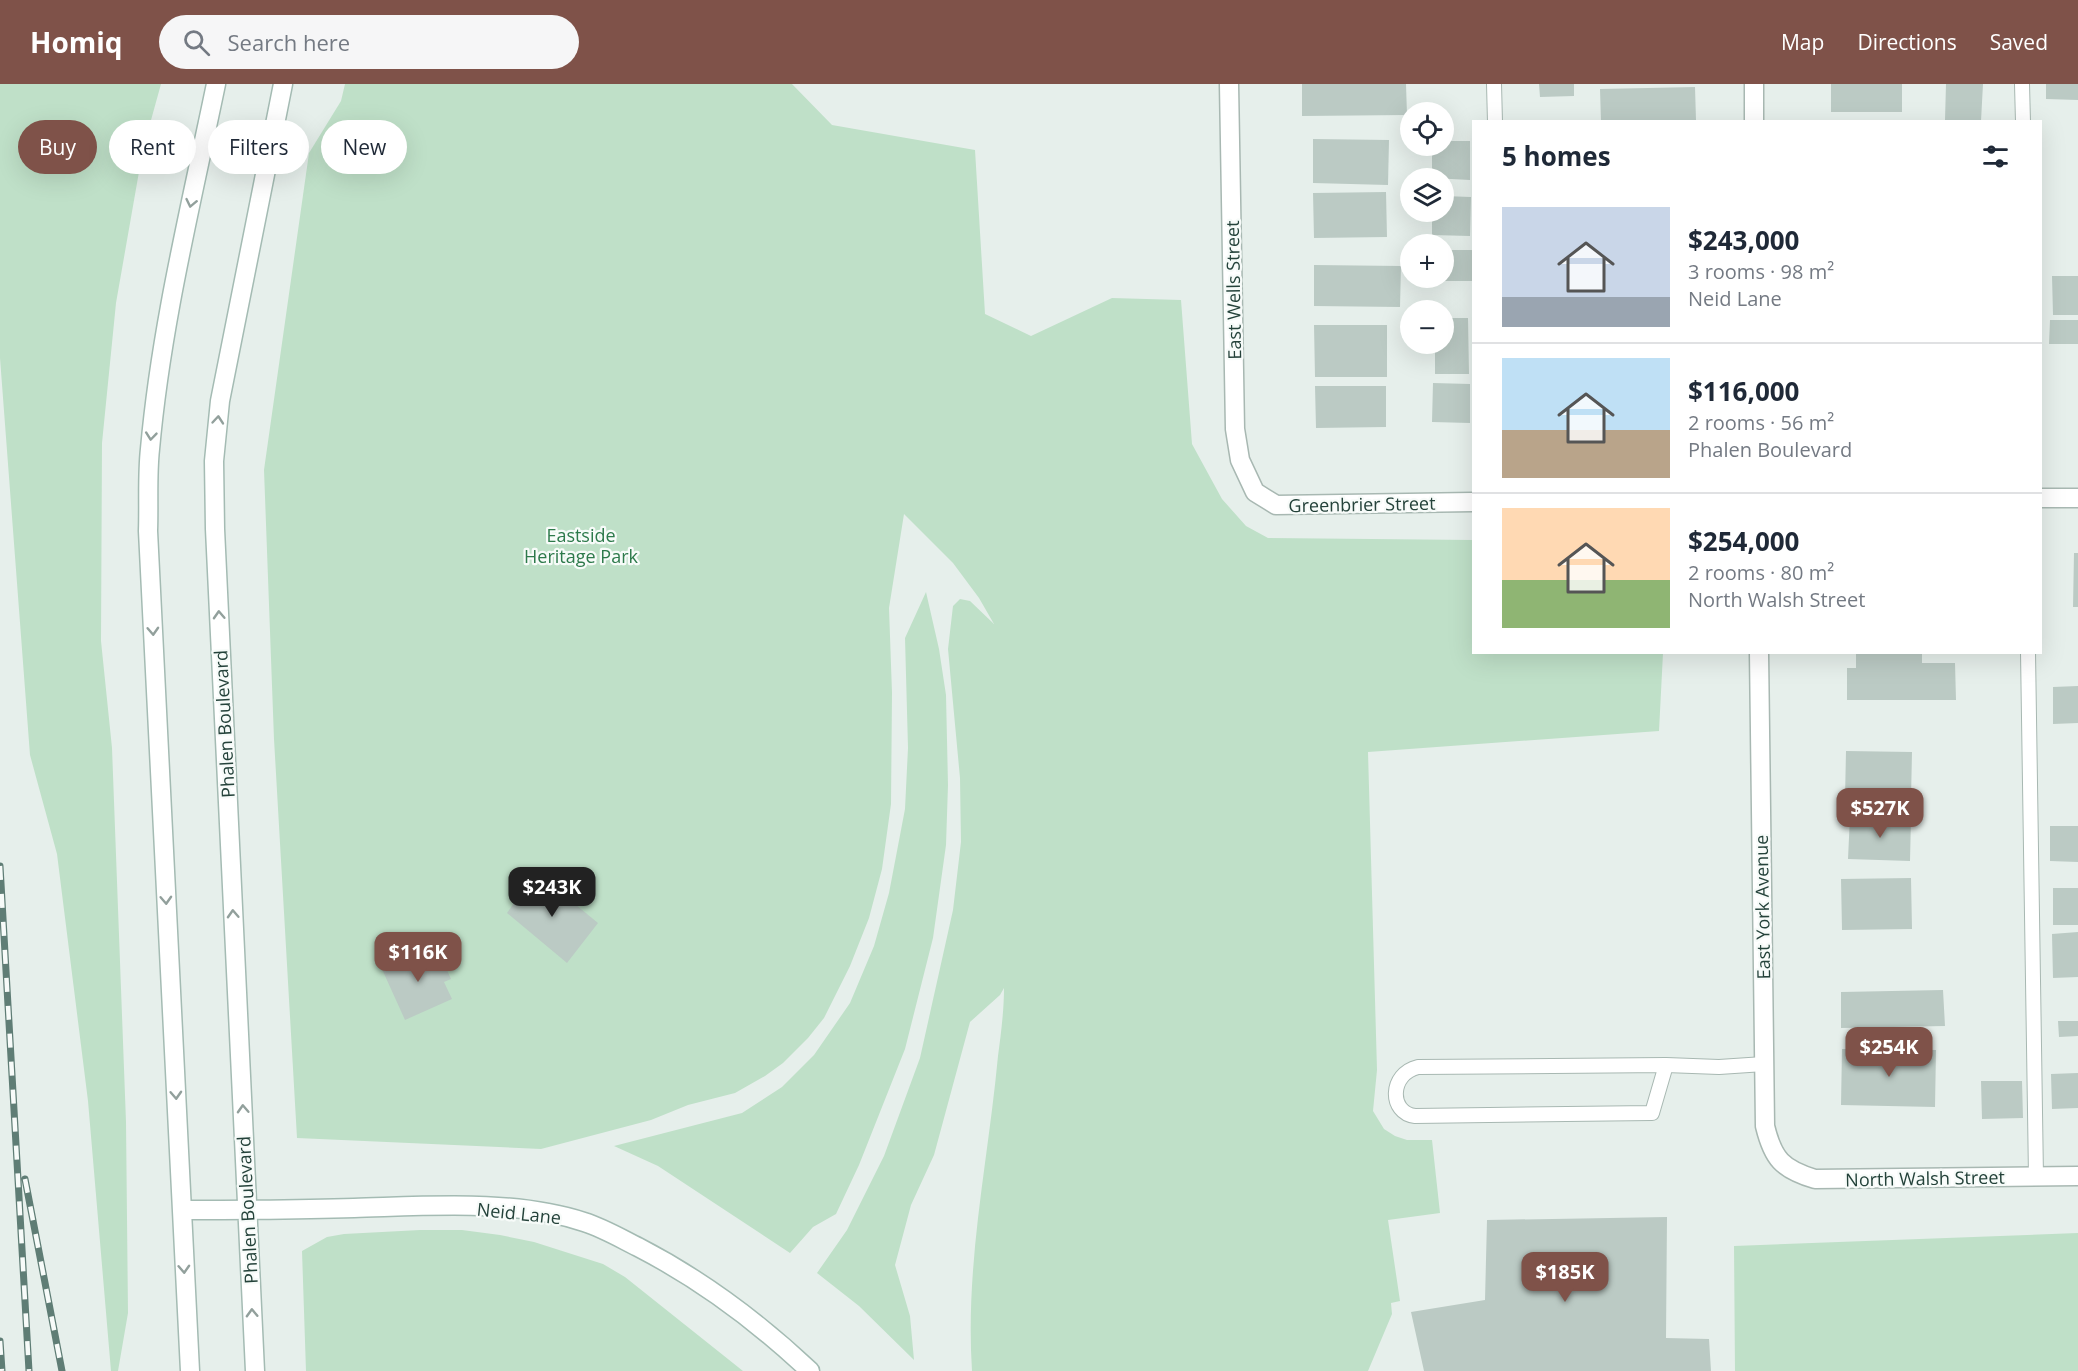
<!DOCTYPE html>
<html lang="en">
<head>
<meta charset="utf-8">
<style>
	body { margin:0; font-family:"Open Sans",sans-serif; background:#f6f6f7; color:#1f2937; height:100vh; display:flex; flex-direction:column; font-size:22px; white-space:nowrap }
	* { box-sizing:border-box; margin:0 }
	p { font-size:20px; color:#747a83 }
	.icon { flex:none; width:33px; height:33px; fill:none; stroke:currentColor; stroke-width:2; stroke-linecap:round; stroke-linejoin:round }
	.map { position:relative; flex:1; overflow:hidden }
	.side { position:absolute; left:1472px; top:36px; width:570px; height:534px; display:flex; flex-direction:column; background:#fff; border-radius:0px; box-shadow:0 6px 24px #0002 }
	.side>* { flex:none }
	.top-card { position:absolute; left:18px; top:36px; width:570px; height:54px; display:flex; gap:12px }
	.buttons { position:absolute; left:1400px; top:18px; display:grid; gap:12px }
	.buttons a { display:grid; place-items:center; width:54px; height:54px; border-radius:50%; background:#fff; box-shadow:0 6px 24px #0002; font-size:30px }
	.price { position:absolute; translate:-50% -51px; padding:0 14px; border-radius:12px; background:#7f5249; color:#fff; font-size:20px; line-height:39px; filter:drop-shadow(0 2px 3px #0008) }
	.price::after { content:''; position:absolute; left:50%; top:36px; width:18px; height:14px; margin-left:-9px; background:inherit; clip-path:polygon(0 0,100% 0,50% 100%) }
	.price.active { background:#222; color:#fff }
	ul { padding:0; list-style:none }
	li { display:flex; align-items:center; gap:18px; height:150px; padding:0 30px }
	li+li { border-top:2px solid #e0e1e3 }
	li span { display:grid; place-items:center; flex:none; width:168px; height:120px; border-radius:0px; color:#555 }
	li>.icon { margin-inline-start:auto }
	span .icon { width:72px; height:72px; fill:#fffc; stroke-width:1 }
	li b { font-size:26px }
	h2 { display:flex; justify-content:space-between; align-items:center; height:72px; padding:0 30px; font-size:26px }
	.pill { padding:0 21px; border-radius:27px; background:#fff; box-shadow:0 6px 24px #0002; font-size:21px; line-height:54px }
	.pill.active { background:#7f5249; color:#fff }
	header { display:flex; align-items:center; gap:36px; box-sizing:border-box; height:84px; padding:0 30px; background:#7f5249; color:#fff }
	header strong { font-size:28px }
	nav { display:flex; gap:33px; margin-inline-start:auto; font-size:21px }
	.search { width:420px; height:54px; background:#f6f6f7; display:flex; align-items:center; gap:15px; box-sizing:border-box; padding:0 21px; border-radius:33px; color:#747a83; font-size:22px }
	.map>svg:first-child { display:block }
	.green { fill:#bfe0c8 }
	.building { fill:#bbcac4 }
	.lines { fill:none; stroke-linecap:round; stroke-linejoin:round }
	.service-casing { stroke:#a8b8b2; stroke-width:16 }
	.minor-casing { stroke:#a8b8b2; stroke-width:21 }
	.secondary-casing { stroke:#a4bbb3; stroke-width:21 }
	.service { stroke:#fff; stroke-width:14 }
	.minor { stroke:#fff; stroke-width:18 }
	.secondary { stroke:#fff; stroke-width:18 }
	.rail-casing { stroke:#5f7d75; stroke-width:7 }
	.rail { stroke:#f7fbf9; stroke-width:4.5; stroke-dasharray:14; stroke-linecap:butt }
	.oneway { stroke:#92a09c }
	.labels { text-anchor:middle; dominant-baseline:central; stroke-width:4.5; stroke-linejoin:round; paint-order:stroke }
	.street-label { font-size:18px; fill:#24423a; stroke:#f7fbf9 }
	.park-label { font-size:18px; fill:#2d7a4b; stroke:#f7fbf9 }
</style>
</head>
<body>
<header>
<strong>Homiq</strong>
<div class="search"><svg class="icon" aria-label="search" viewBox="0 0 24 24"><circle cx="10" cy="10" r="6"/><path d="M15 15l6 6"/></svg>Search here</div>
<nav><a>Map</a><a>Directions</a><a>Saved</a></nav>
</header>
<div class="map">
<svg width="2078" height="1287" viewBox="0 0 2078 1287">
	<rect width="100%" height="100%" fill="#e6efeb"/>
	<path class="green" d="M0,0H161L143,65L116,219L102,359L101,557L112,664L126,1038L128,1229L118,1287H111L88,1017L57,770L30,671L0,274Z
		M345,0H792L832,41L975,66L985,230L1031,252L1112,214L1181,216L1192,360L1222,415L1246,442L1268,454L1473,456V568L1663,569L1659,647L1368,668L1377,986L1373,1027L1384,1045L1395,1052L1407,1056H1432L1440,1129L1388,1136L1400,1217L1391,1219L1392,1230L1368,1287H972C965,1179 988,1079 998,972C1001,950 1004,926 1004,904L1000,911L970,938L934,1071L911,1121L895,1181L910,1232L914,1276L859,1222L817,1189L847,1146L884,1072L920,974L953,826L961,758L960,694L948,565L953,522L960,515L970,517L994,540L979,514L953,479L904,430L889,524L892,609L891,720L882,785L869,834L850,882L824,934L808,954L783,979L765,992L735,1009L688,1021L651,1036L541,1065L297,1054L274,655L264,386L309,69L341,17Z
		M926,508L939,565L946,611L948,701L946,761L933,854L905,965L859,1081L836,1130L813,1143L790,1169L658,1082L614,1062L742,1029L782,1003L814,971L850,919L874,862L889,809L905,725L908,664L905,554Z
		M420,1146H462L500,1151L534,1158L603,1180L625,1193L743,1287H306L302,1167L327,1153L344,1150Z
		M2078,1149V1287H1735L1734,1162Z"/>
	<path class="building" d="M1302,0H1406L1407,31L1302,32Z
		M1539,0H1574V12L1540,13Z
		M1831,0H1902V28H1831Z
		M1946,0H1983L1981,37L1945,36Z
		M2046,0H2078V16L2046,15Z
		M1695,3L1696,36L1601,38L1600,5Z
		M1313,55L1389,56L1388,101L1313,99Z
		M1443,57H1470V96L1432,94V62H1443Z
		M1386,108L1387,153L1314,154L1313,109Z
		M1443,112L1471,113L1470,152L1432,151V128H1443Z
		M1444,166H1473V197H1443Z
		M1314,181L1401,182L1400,223L1314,222Z
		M2052,192H2078V231H2053Z
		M1443,234H1468L1469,290H1435V260H1443Z
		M2050,236H2078V260H2049Z
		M1314,241H1387V293H1315Z
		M1433,299L1470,300V339L1432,338Z
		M1315,302H1386V343L1316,344Z
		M2074,469H2078V523H2073Z
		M1856,568H1922V579H1955L1956,616H1847V584H1856Z
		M2078,602V639L2053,640V603Z
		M1846,667L1912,668L1911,715L1845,714Z
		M1850,732L1911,734L1910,777L1848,775Z
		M2050,742H2078V778L2050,777Z
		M536,788L598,839L567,879L507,829Z
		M1911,794L1912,845L1842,846L1841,795Z
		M2053,804H2078V841H2053Z
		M2078,848V893L2053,894L2052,850Z
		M427,862L435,882L443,877L451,895L444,898L452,915L405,936L381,883Z
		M1943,906L1945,942L1841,944V908Z
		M2058,937H2078V952L2059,953Z
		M1842,965L1936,966L1935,1023L1841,1021Z
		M2078,989V1024L2052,1025L2051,990Z
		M1981,997H2022L2023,1034L1982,1035Z
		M1667,1133L1666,1254L1709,1255L1711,1287H1424L1411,1228L1485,1216L1487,1136Z"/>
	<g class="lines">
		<g class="service-casing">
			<path id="service" d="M1494,0L1495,38
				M2022,0L2023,38
				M2028,568L2036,1093
				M1666,981L1652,1029L1415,1032C1389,1029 1389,990 1418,983L1666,981L1719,983L1764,980"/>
		</g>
		<g class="minor-casing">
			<path id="minor" d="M1229,0L1235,345L1240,376L1255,408L1276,421L1473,418
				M1754,0V38
				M2040,414H2078
				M1759,568L1765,1042C1773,1075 1782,1085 1815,1095L2078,1092"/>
		</g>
		<g class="secondary-casing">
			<path id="secondary" d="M182,1126C239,1126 297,1126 354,1124C427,1122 515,1115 584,1138C603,1144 620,1154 638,1163C702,1196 757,1237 810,1287
				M190,1287L148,447C149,420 147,392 150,365C161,242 191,121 216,0
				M255,1287L215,445L214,377L220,317L283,0"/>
		</g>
		<use href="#service" class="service"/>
		<use href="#minor" class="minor"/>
		<use href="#secondary" class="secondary"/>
		<g class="rail-casing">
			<path id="rail" d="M0,782L29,1287
				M25,1095L62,1287
				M0,1257L2,1287"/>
		</g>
		<use href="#rail" class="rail"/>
	</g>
	<defs><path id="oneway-chevron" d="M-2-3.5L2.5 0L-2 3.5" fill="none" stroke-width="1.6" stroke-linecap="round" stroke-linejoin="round" transform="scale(1.5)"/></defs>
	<g class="oneway">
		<use href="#oneway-chevron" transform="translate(191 119) rotate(102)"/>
		<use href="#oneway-chevron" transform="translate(218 336) rotate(-85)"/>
		<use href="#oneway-chevron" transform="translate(151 352) rotate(96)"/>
		<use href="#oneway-chevron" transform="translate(219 531) rotate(-93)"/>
		<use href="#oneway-chevron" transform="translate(153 547) rotate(87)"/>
		<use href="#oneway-chevron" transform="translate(166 816) rotate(87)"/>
		<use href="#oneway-chevron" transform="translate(233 830) rotate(-93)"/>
		<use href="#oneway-chevron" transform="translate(176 1011) rotate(87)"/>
		<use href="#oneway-chevron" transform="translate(243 1025) rotate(-93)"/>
		<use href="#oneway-chevron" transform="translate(184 1185) rotate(87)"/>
		<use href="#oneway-chevron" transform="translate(252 1229) rotate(-92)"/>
	</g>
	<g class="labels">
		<g class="street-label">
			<text transform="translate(1233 206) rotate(-91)">East Wells Street</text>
			<text transform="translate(1362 420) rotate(-1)">Greenbrier Street</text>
			<text transform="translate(224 640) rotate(-93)">Phalen Boulevard</text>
			<text transform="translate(1762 823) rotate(-91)">East York Avenue</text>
			<text transform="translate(1925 1094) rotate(-1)">North Walsh Street</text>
			<text transform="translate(247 1126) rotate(-93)">Phalen Boulevard</text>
			<text transform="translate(519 1129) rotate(6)">Neid Lane</text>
		</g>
		<g class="park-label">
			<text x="581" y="451">Eastside<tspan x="581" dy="21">Heritage Park</tspan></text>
		</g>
	</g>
</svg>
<div class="buttons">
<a><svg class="icon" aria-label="locate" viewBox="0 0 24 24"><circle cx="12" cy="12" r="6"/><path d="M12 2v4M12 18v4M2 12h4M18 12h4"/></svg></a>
<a><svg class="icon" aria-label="layers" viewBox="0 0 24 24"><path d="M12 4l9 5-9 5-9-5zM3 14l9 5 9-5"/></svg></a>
<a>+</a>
<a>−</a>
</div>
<b class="price" style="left:1880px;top:755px">$527K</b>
<b class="price active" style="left:552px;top:834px">$243K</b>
<b class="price" style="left:418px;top:899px">$116K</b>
<b class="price" style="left:1889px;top:994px">$254K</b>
<b class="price" style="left:1565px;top:1219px">$185K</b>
<div class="top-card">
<a class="pill active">Buy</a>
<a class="pill">Rent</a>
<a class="pill">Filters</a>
<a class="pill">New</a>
</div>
<section class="side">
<h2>5 homes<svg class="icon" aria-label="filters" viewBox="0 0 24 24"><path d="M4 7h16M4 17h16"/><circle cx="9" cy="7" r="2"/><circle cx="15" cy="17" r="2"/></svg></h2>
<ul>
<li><span style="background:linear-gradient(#c9d6e8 75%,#9aa5b1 0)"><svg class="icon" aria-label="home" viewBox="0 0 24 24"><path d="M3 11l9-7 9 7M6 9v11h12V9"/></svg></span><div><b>$243,000</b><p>3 rooms · 98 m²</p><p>Neid Lane</p></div></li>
<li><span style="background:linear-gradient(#bfe0f5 60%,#b9a48a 0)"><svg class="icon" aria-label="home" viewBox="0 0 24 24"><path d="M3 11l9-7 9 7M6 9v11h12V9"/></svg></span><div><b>$116,000</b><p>2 rooms · 56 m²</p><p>Phalen Boulevard</p></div></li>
<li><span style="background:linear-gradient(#ffd9b3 60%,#8fb573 0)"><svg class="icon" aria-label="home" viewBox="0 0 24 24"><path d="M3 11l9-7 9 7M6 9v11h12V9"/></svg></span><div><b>$254,000</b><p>2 rooms · 80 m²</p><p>North Walsh Street</p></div></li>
</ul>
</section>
</div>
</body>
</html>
